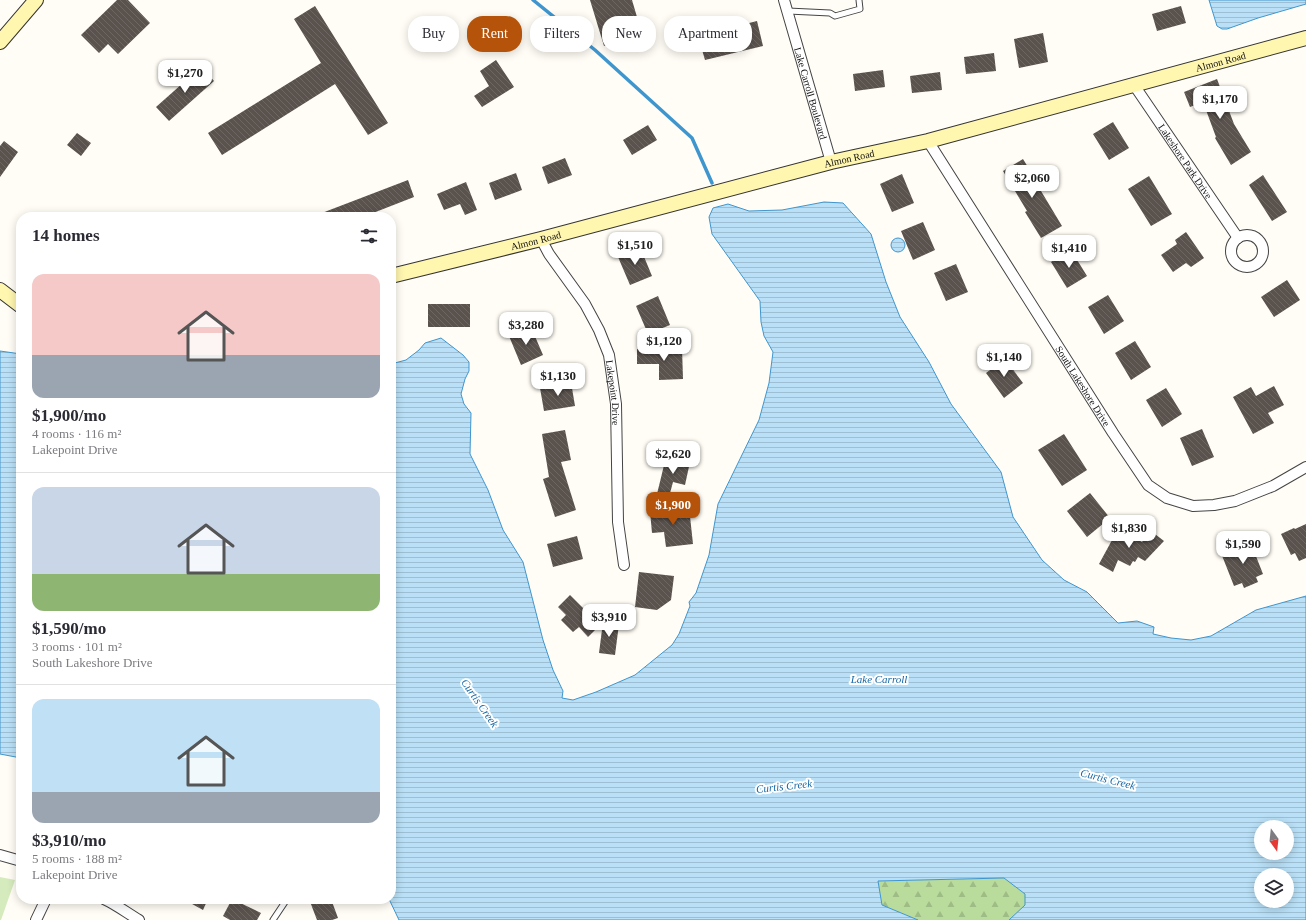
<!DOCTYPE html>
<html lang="en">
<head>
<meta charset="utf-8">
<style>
	body { margin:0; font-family:"Times New Roman",serif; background:#f7f7f7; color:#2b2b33; height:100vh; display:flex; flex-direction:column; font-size:15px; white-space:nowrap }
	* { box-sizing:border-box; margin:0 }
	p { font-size:13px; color:#7c7c81 }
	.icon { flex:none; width:22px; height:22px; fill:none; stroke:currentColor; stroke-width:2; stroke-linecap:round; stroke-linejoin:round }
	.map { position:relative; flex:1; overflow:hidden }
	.details { position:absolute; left:16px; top:212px; width:380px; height:692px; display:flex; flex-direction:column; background:#fff; border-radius:16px; box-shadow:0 2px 10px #0003 }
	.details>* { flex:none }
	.hud { position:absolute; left:408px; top:16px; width:380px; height:36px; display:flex; gap:8px }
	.needle { width:26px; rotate:165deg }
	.buttons { position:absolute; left:1254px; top:820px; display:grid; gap:8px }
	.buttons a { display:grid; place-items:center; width:40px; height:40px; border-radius:50%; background:#fff; box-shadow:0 2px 10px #0003; font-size:20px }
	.price { position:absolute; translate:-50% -34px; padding:0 9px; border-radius:8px; background:#fff; color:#222; font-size:13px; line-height:26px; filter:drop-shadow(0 1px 2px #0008) }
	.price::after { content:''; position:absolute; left:50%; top:24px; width:12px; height:9px; margin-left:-6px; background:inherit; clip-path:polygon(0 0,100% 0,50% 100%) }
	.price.active { background:#b45309; color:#fff }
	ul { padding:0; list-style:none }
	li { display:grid; align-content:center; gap:8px; height:212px; padding:0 16px }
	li+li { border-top:1px solid #e1e1e2 }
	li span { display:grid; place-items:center; height:124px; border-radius:12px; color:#555 }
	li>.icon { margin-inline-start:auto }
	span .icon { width:72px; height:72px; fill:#fffc; stroke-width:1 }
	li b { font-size:17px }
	h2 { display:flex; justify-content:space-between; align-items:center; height:48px; padding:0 16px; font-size:17px }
	.pill { padding:0 14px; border-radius:16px; background:#fff; box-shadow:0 2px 10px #0003; font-size:14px; line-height:36px }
	.pill.active { background:#b45309; color:#fff }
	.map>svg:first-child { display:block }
	.grass { fill:#d5ebbd }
	.forest { fill:url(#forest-firs) }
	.water { fill:url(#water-rules); stroke:#3f96cf; fill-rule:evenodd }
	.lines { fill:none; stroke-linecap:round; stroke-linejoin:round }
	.stream { stroke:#3f96cf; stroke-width:3.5 }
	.building { fill:url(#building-back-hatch) }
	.lane-casing { stroke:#444; stroke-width:7 }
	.street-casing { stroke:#444; stroke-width:12 }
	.secondary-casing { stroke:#333; stroke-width:16 }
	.lane { stroke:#fff; stroke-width:5 }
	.street { stroke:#fff; stroke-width:10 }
	.secondary { stroke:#fff6b0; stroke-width:14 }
	.labels { text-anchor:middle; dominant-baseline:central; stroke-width:4; stroke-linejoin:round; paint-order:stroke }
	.street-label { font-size:10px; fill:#111; stroke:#fff }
	.water-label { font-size:11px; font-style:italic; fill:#1768a6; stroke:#fff }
</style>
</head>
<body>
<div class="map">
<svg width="1306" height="920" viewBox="0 0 1306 920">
	<defs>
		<pattern id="forest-firs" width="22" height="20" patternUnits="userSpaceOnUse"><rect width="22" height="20" fill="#b9dc9c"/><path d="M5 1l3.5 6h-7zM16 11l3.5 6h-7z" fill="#9ebc85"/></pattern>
		<pattern id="water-rules" width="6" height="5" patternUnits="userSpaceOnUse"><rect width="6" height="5" fill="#b9e0f7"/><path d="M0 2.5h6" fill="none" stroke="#9ebfd3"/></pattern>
		<pattern id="building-back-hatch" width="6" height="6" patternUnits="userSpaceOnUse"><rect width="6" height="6" fill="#5a524d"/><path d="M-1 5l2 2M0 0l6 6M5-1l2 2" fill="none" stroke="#6d6662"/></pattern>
	</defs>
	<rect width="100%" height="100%" fill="#fffdf5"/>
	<path class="grass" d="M0,877L15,880L1,920H0Z"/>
	<path class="forest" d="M1004,878L1025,894L1026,905L1009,920H918L882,905L878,881Z"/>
	<path class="water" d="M1209,0H1306V4L1258,18L1227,29H1222L1217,26Z
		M824,202L843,203L871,234L886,282L900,317L929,362L951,404L1001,472L1013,517L1042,560L1064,580L1087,592L1118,623L1137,621L1154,627L1153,634L1171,638L1191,640L1211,636L1256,610L1306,596V920H1009L1025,905V894L1004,878L878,881L882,905L918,920H399L389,899H391V364L406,360L419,350L425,343L441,338L463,355L469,362V371L465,379L461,394L464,404L471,413L470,454L488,490L503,530L523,562L543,640L553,670L563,691L562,698L573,700L596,692L635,675L672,645L679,634L690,606L689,602L696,593L709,555L718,504L759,420L769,383L773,352L764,336L761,322L760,301L712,234L709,217L713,208L728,204L749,211L782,210ZM1261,827H1287V853H1261ZM1261,875H1287V901H1261Z
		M891 245a7 7 0 1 1 14 0a7 7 0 1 1-14 0Z
		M0,351L21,354V758L0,754Z"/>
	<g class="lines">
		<path class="stream" d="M533,0L595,50L692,138L712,183"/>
	</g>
	<path class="building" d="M117,0H128L150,23L118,54L108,44L99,53L81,35Z
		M590,0H632L642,34L604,46Z
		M315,6L388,123L368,135L335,84L222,155L208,133L321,63L294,19Z
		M1181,6L1186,23L1157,31L1152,14Z
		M757,21L763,46L705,60L698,36Z
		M1043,33L1048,62L1019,68L1014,39Z
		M994,53L996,71L966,74L964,57Z
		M496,60L514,87L482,107L474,96L489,86L480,71Z
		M201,67L214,81L169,121L156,107Z
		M883,70L885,87L855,91L853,74Z
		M940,72L942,90L912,93L910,76Z
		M1217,79L1234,124L1251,152L1231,165L1215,138L1216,137L1203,102L1190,107L1184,92Z
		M1113,122L1129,148L1109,160L1093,134Z
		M648,125L657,140L632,155L623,140Z
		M77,133L91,143L81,156L67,145Z
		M4,141L18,152L0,177V146Z
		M565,158L572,175L548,184L542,167Z
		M1023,159L1039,185L1038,186L1062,226L1041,238L1025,212L1027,211L1003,171Z
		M516,173L522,190L495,200L489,183Z
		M902,174L914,203L892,212L880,184Z
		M1263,175L1287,212L1272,221L1249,185Z
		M1149,176L1172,214L1151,226L1128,189Z
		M408,180L414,197L373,213L375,217H314V216Z
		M466,182L477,210L465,215L460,204L444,210L437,194Z
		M923,222L935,250L913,260L901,231Z
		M1186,232L1204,258L1191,267L1186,263L1173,272L1161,255L1177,244L1175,240Z
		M640,247L652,276L630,285L618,257Z
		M1071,250L1087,276L1067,288L1051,262Z
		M956,264L968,292L946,301L934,273Z
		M1287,280L1300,300L1274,317L1261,297Z
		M1108,295L1124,321L1104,334L1088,307Z
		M658,296L670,325L648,334L636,306Z
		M428,304H470V327H428Z
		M531,327L543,355L521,365L509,336Z
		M1135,341L1151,367L1131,380L1115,353Z
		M682,348L683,379L659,380V364H637V349Z
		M1005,359L1023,383L1004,398L986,373Z
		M571,382L575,406L544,411L540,388Z
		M1274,386L1284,405L1268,413L1274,423L1253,434L1233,397L1251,387L1256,396Z
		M1166,388L1182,414L1162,427L1146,400Z
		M1202,429L1214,457L1192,466L1180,438Z
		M565,430L571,460L561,462L576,510L555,517L543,479L549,477L542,434Z
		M1064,434L1087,470L1062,486L1038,450Z
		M666,457L690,462L685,485L673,482L669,497L657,494Z
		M1090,493L1110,518L1087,537L1067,511Z
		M689,507L693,544L666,547L664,532L652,533L650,511Z
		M1306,524V558L1299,561L1295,553L1291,555L1281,534L1294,528L1295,529Z
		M1118,529L1142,542L1151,531L1164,541L1145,561L1138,557L1135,562L1133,561L1130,566L1118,560L1113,572L1099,564Z
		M577,536L583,559L553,567L547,544Z
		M1250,541L1263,574L1256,577L1258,582L1244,588L1242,583L1234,586L1221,553Z
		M639,572L674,576L671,600L657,610L635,607Z
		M570,595L600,625L588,637L579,627L573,632L561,620L566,615L558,607Z
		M603,622L619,624L615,655L599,653Z
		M183,899H208L203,910Z
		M232,899L261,913L257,920H230L223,916Z
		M309,899H331L338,918L332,920H317Z"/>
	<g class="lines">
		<g class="lane-casing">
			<path id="lane" d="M788,11L830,13L835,16L860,9L859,0
				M273,920L287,899"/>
		</g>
		<g class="street-casing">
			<g id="street">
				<path id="s1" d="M784,0L831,162"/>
				<path id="s2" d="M1134,85L1238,238"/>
				<path id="s3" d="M928,141L1113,433L1148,485L1167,498L1193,506L1214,505L1235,501L1273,486L1306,467"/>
				<circle cx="1247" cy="251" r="16"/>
				<path id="s4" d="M541,239L549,254L585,304L599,330L609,355L616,404L618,522L624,565"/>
				<path d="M0,855L21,861"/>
				<path d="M104,899C117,905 127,913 139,920"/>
				<path d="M36,920L46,899"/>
			</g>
		</g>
		<g class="secondary-casing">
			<g id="secondary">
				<path d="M0,42L36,0"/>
				<path id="s5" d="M391,276L541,239L831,162L928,141L1306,38"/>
				<path d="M0,290L21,306"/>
			</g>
		</g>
		<use href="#lane" class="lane"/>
		<use href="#street" class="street"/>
		<use href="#secondary" class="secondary"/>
	</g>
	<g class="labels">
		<g class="street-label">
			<text stroke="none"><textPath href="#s5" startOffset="857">Almon Road</textPath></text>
			<text stroke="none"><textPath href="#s1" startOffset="97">Lake Carroll Boulevard</textPath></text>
			<text stroke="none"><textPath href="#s5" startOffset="473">Almon Road</textPath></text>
			<text stroke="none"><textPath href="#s2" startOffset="92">Lakeshore Park Drive</textPath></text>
			<text stroke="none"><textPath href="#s5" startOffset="149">Almon Road</textPath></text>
			<text stroke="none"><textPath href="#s3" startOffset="290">South Lakeshore Drive</textPath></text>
			<text stroke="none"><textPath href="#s4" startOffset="173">Lakepoint Drive</textPath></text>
		</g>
		<g class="water-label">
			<text x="879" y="679">Lake Carroll</text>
			<text transform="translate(480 703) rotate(55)">Curtis Creek</text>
			<text transform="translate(1108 779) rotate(14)">Curtis Creek</text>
			<text transform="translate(784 786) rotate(-6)">Curtis Creek</text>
		</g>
	</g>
</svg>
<div class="buttons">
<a><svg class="needle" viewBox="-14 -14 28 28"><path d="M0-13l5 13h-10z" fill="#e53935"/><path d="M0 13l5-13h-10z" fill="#7c7c81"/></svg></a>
<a><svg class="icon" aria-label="layers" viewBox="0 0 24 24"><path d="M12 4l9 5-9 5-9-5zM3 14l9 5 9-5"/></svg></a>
</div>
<b class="price" style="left:185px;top:94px">$1,270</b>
<b class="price" style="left:1220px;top:120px">$1,170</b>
<b class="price" style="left:1032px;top:199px">$2,060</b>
<b class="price" style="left:635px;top:266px">$1,510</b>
<b class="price" style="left:1069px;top:269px">$1,410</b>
<b class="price" style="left:526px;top:346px">$3,280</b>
<b class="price" style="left:664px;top:362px">$1,120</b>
<b class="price" style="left:1004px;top:378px">$1,140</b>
<b class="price" style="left:558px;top:397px">$1,130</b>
<b class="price" style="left:673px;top:475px">$2,620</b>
<b class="price active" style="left:673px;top:526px">$1,900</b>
<b class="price" style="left:1129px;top:549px">$1,830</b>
<b class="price" style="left:1243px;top:565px">$1,590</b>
<b class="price" style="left:609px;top:638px">$3,910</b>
<div class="hud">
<a class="pill">Buy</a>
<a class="pill active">Rent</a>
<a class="pill">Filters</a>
<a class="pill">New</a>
<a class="pill">Apartment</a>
</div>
<section class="details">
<h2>14 homes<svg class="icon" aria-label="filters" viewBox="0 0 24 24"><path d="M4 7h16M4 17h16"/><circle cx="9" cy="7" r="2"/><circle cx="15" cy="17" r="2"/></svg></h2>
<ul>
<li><span style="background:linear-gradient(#f6c9c9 65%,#9aa5b1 0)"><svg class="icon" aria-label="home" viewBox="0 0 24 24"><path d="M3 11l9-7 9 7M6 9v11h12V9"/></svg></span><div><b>$1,900/mo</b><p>4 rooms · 116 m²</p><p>Lakepoint Drive</p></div></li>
<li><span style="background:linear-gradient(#c9d6e8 70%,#8fb573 0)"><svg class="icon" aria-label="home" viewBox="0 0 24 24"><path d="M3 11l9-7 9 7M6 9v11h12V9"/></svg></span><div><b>$1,590/mo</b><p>3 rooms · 101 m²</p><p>South Lakeshore Drive</p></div></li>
<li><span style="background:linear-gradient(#bfe0f5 75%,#9aa5b1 0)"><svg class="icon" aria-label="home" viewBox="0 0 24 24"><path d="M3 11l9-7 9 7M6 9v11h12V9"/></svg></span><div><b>$3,910/mo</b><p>5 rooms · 188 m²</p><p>Lakepoint Drive</p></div></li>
</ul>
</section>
</div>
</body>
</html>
